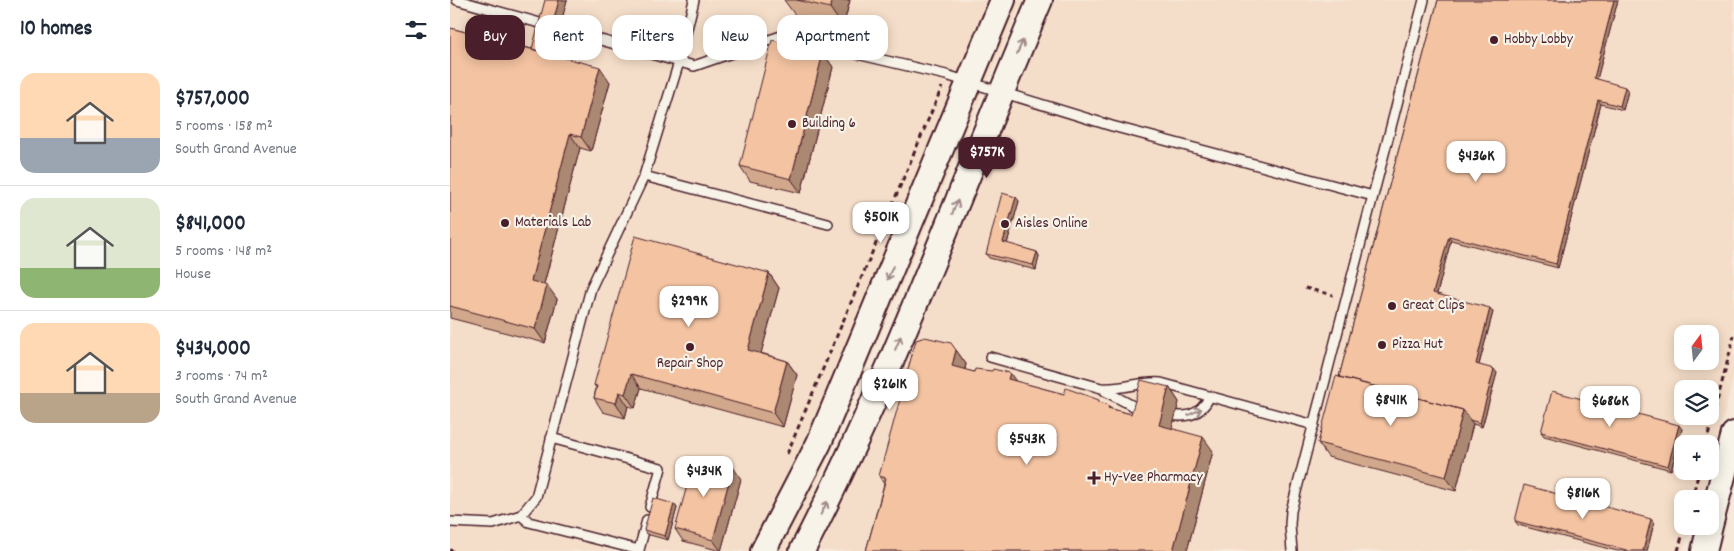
<!DOCTYPE html>
<html lang="en">
<head>
<meta charset="utf-8">
<style>
	body { margin:0; font-family:Dekko,sans-serif; background:#f6f6f7; color:#1f2937; height:100vh; display:flex; flex-direction:column; font-size:19px; white-space:nowrap }
	* { box-sizing:border-box; margin:0 }
	p { font-size:16px; color:#747a83 }
	.icon { flex:none; width:28px; height:28px; fill:none; stroke:currentColor; stroke-width:2; stroke-linecap:round; stroke-linejoin:round }
	.map { position:relative; flex:1; overflow:hidden }
	.details { display:flex; flex-direction:column; background:#fff; width:450px }
	.details>* { flex:none }
	.hud { position:absolute; left:15px; top:15px; width:475px; height:45px; display:flex; gap:10px }
	.needle { width:32px; rotate:15deg }
	.controls { position:absolute; left:1224px; top:325px; display:grid; gap:10px }
	.controls a { display:grid; place-items:center; width:45px; height:45px; border-radius:10px; background:#fff; box-shadow:0 2px 12px #0003; font-size:25px }
	.price { position:absolute; translate:-50% -42px; padding:0 11px; border-radius:10px; background:#fff; color:#222; font-size:16px; line-height:32px; filter:drop-shadow(0 1px 2px #0008) }
	.price::after { content:''; position:absolute; left:50%; top:30px; width:15px; height:11px; margin-left:-8px; background:inherit; clip-path:polygon(0 0,100% 0,50% 100%) }
	.price.selected { background:#4a1f2b; color:#fff }
	ul { padding:0; list-style:none }
	li { display:flex; align-items:center; gap:15px; height:125px; padding:0 20px }
	li+li { border-top:1px solid #e0e1e3 }
	li span { display:grid; place-items:center; flex:none; width:140px; height:100px; border-radius:15px; color:#555 }
	li>.icon { margin-inline-start:auto }
	span .icon { width:60px; height:60px; fill:#fffc; stroke-width:1 }
	li b { font-size:21px }
	h2 { display:flex; justify-content:space-between; align-items:center; height:60px; padding:0 20px; font-size:21px }
	.chip { padding:0 18px; border-radius:15px; background:#fff; box-shadow:0 2px 12px #0003; font-size:18px; line-height:45px }
	.chip.selected { background:#4a1f2b; color:#fff }
	main { display:flex; flex:1; min-height:0 }
	.map>svg:first-child { display:block }
	.built { fill:#f5dec9; fill-rule:evenodd }
	.lines { fill:none; stroke-linecap:round; stroke-linejoin:round }
	.lane-casing { stroke:#4a1f2b; stroke-width:12 }
	.secondary-casing { stroke:#4a1f2b; stroke-width:28 }
	.path { stroke:#4a1f2b; stroke-width:3; stroke-dasharray:5 4; stroke-linecap:butt }
	.lane { stroke:#f7f3e8; stroke-width:9 }
	.secondary { stroke:#f7f3e8; stroke-width:24 }
	.wall { fill:#d1a88b; stroke:#4a1f2b }
	.shaded-wall { fill:#aa8871; stroke:#4a1f2b }
	.building { fill:#f3c3a2; stroke:#4a1f2b }
	.oneway { stroke:#a0898a }
	.poi-dot { fill:#4a1f2b; stroke:#f7f3e8; stroke-width:2 }
	.labels { text-anchor:middle; dominant-baseline:central; stroke-width:4.5; stroke-linejoin:round; paint-order:stroke }
	.poi-label { font-size:15px; fill:#4a1f2b; stroke:#f7f3e8; text-anchor:start }
</style>
</head>
<body>
<main>
<section class="details">
<h2>10 homes<svg class="icon" aria-label="filters" viewBox="0 0 24 24"><path d="M4 7h16M4 17h16"/><circle cx="9" cy="7" r="2"/><circle cx="15" cy="17" r="2"/></svg></h2>
<ul>
<li><span style="background:linear-gradient(#ffd9b3 65%,#9aa5b1 0)"><svg class="icon" aria-label="home" viewBox="0 0 24 24"><path d="M3 11l9-7 9 7M6 9v11h12V9"/></svg></span><div><b>$757,000</b><p>5 rooms · 158 m²</p><p>South Grand Avenue</p></div></li>
<li><span style="background:linear-gradient(#dfe7d0 70%,#8fb573 0)"><svg class="icon" aria-label="home" viewBox="0 0 24 24"><path d="M3 11l9-7 9 7M6 9v11h12V9"/></svg></span><div><b>$841,000</b><p>5 rooms · 148 m²</p><p>House</p></div></li>
<li><span style="background:linear-gradient(#ffd9b3 70%,#b9a48a 0)"><svg class="icon" aria-label="home" viewBox="0 0 24 24"><path d="M3 11l9-7 9 7M6 9v11h12V9"/></svg></span><div><b>$434,000</b><p>3 rooms · 74 m²</p><p>South Grand Avenue</p></div></li>
</ul>
</section>
<div class="map">
<svg width="1284" height="551" viewBox="0 0 1284 551">
	<rect width="100%" height="100%" fill="#f6e9da"/>
	<filter id="ink" filterUnits="userSpaceOnUse"><feTurbulence type="fractalNoise" baseFrequency=".02" numOctaves="2"/><feDisplacementMap in="SourceGraphic" scale="10" xChannelSelector="R" yChannelSelector="G"/><feConvolveMatrix kernelMatrix="1 2 1 2 8 2 1 2 1" color-interpolation-filters="sRGB"/></filter>
	<g filter="url(#ink)">
		<path class="built" d="M0,0H573L339,551H0Z
			M605,0H1284V376L1260,468V444H1232V471H1259L1251,499H1232V526H1242L1233,551H367L409,458ZM1232,334H1260V361H1232ZM1232,389H1260V416H1232Z"/>
		<g class="lines">
			<g class="lane-casing">
				<path id="lane" d="M7,0L244,66L331,36L496,75L662,126L923,196
					M194,176L378,224
					M540,357L651,388C672,390 690,381 711,383L864,425
					M655,391L683,406L695,410
					M713,414C735,418 749,418 760,396
					M101,438L211,468L200,507
					M71,515L79,522L189,550L197,520
					M0,522L43,524L71,515L86,497L141,288L194,176L229,62L244,0
					M842,551L840,525L841,511L974,0"/>
			</g>
			<g class="secondary-casing">
				<path id="secondary" d="M1260,526L1284,434
					M313,551L369,443L553,0
					M352,551C444,373 512,184 590,0
					M1254,551L1260,526"/>
			</g>
			<path class="path" d="M855,288L883,295
				M1256,444L1284,336
				M337,454L492,87
				M1242,499L1249,471
				M0,550L3,551
				M1228,551L1235,526"/>
			<use href="#lane" class="lane"/>
			<use href="#secondary" class="secondary"/>
		</g>
		<path class="wall" d="M117,0L102,55L160,82L141,151L130,148L94,284L107,299L95,343L0,318V28L82,49Z
			M334,0H400L393,27L345,15Z
			M988,0H1168L1147,79L1178,91L1173,110L1151,104L1108,268L1001,240L987,294L1043,312L1029,365L1047,373L1032,427L1023,424L1006,491L878,457L868,443L889,377Z
			M373,53L383,67L351,193L300,181L290,166Z
			M569,201L557,244L587,252L589,256L586,270L539,258L536,254Z
			M319,273L329,288L311,353L337,361L347,375L333,427L191,388L185,408L178,406L175,418L153,412L144,398L146,388L144,385Z
			M506,350L516,364L515,370L524,372L560,373L565,381L614,394L652,403L662,409L681,414L719,387L729,402L721,429L763,451L737,551H416L434,484L429,476Z
			M1232,429L1221,470L1094,436L1091,432Z
			M291,479L271,551L233,541L225,529Z
			M224,504L227,508L218,540L196,534L194,530Z
			M1065,521L1204,523L1197,551H1167L1068,525Z"/>
		<path class="shaded-wall" d="M109,0H117L100,66L94,58Z
			M383,0H400L393,27L380,8Z
			M1164,0H1168L1146,83L1144,78Z
			M373,53L383,67L351,193L341,179Z
			M150,67L160,82L141,151L131,137Z
			M1175,87L1178,91L1173,110L1170,106Z
			M1148,100L1151,104L1108,268L1106,264Z
			M120,134L130,148L91,295L81,281Z
			M566,197L569,201L556,247L553,242Z
			M999,236L1001,240L986,297L983,293Z
			M587,252L589,256L586,270L583,265Z
			M319,273L329,288L308,364L298,350Z
			M97,285L107,299L95,343L85,329Z
			M1040,308L1043,312L1028,368L1026,364Z
			M506,350L516,364L512,380L502,366Z
			M337,361L347,375L333,427L323,413Z
			M1044,369L1047,373L1032,427L1030,423Z
			M560,373L570,387L558,379Z
			M181,374L191,388L185,408L175,394Z
			M719,387L729,402L719,440L709,425Z
			M169,392L178,406L175,418L166,403Z
			M1013,410L1023,424L1006,491L996,477Z
			M1229,425L1232,429L1221,470L1218,466Z
			M753,437L763,451L737,551H723Z
			M283,467L291,479L271,551L263,540Z
			M224,504L227,508L218,540L215,536Z
			M1201,519L1204,523L1197,551H1193Z"/>
		<path class="building" d="M95,0H109L95,53L82,49Z
			M347,0H383L380,8Z
			M988,0H1164L1144,78L1175,87L1170,106L1148,100L1106,264L999,236L983,293L1040,308L1026,364L1044,369L1030,423L1020,420L1013,410L889,377Z
			M0,28L150,67L131,137L120,134L81,281L97,285L85,329L0,306Z
			M322,40L373,53L341,179L290,166Z
			M552,193L566,197L553,242L587,252L583,265L536,254Z
			M185,236L319,273L298,350L337,361L323,413L181,374L175,394L169,392L166,403L144,398L147,386L144,385Z
			M475,337L501,343L506,350L502,366L524,372L525,369L542,371L543,369L560,373L558,379L614,394L616,388L649,400V402L659,405L658,408L681,414L691,380L719,387L709,425L753,437L723,551H416L436,478L429,476L466,340Z
			M886,376L1013,410L996,477L868,443Z
			M1102,391L1229,425L1218,466L1091,432Z
			M245,457L283,467L263,540L225,529Z
			M1074,485L1201,519L1193,551H1180L1065,521Z
			M203,498L224,504L215,536L194,530Z"/>
		<defs><path id="oneway-shaft" d="M-6 0H5M1.5-3L5.5 0L1.5 3" fill="none" stroke-width="1.6" stroke-linecap="round" stroke-linejoin="round" transform="scale(1.25)"/></defs>
		<g class="oneway">
			<use href="#oneway-shaft" transform="translate(570 47) rotate(-67)"/>
			<use href="#oneway-shaft" transform="translate(505 207) rotate(-68)"/>
			<use href="#oneway-shaft" transform="translate(440 273) rotate(113)"/>
			<use href="#oneway-shaft" transform="translate(448 343) rotate(-67)"/>
			<use href="#oneway-shaft" transform="translate(745 412) rotate(-25)"/>
			<use href="#oneway-shaft" transform="translate(374 508) rotate(-63)"/>
		</g>
	</g>
	<g class="poi-dot">
		<circle cx="1044" cy="40" r="5"/>
		<circle cx="342" cy="124" r="5"/>
		<circle cx="55" cy="223" r="5"/>
		<circle cx="555" cy="224" r="5"/>
		<circle cx="942" cy="306" r="5"/>
		<circle cx="932" cy="345" r="5"/>
		<circle cx="240" cy="347" r="5"/>
		<path d="M641.5 470.5h5v5h5v5h-5v5h-5v-5h-5v-5h5z"/>
	</g>
	<g class="labels">
		<g class="poi-label">
			<text x="1054" y="40">Hobby Lobby</text>
			<text x="352" y="124">Building 6</text>
			<text x="65" y="223">Materials Lab</text>
			<text x="565" y="224">Aisles Online</text>
			<text x="952" y="306">Great Clips</text>
			<text x="942" y="345">Pizza Hut</text>
			<text x="240" y="364" text-anchor="middle">Repair Shop</text>
			<text x="654" y="478">Hy-Vee Pharmacy</text>
		</g>
	</g>
</svg>
<div class="controls">
<a><svg class="needle" viewBox="-14 -14 28 28"><path d="M0-13l5 13h-10z" fill="#e53935"/><path d="M0 13l5-13h-10z" fill="#747a83"/></svg></a>
<a><svg class="icon" aria-label="layers" viewBox="0 0 24 24"><path d="M12 4l9 5-9 5-9-5zM3 14l9 5 9-5"/></svg></a>
<a>+</a>
<a>−</a>
</div>
<b class="price selected" style="left:537px;top:179px">$757K</b>
<b class="price" style="left:1026px;top:183px">$436K</b>
<b class="price" style="left:431px;top:244px">$501K</b>
<b class="price" style="left:239px;top:328px">$299K</b>
<b class="price" style="left:440px;top:411px">$261K</b>
<b class="price" style="left:941px;top:427px">$841K</b>
<b class="price" style="left:1160px;top:428px">$686K</b>
<b class="price" style="left:577px;top:466px">$543K</b>
<b class="price" style="left:254px;top:498px">$434K</b>
<b class="price" style="left:1133px;top:520px">$816K</b>
<div class="hud">
<a class="chip selected">Buy</a>
<a class="chip">Rent</a>
<a class="chip">Filters</a>
<a class="chip">New</a>
<a class="chip">Apartment</a>
</div>
</div>
</main>
</body>
</html>
